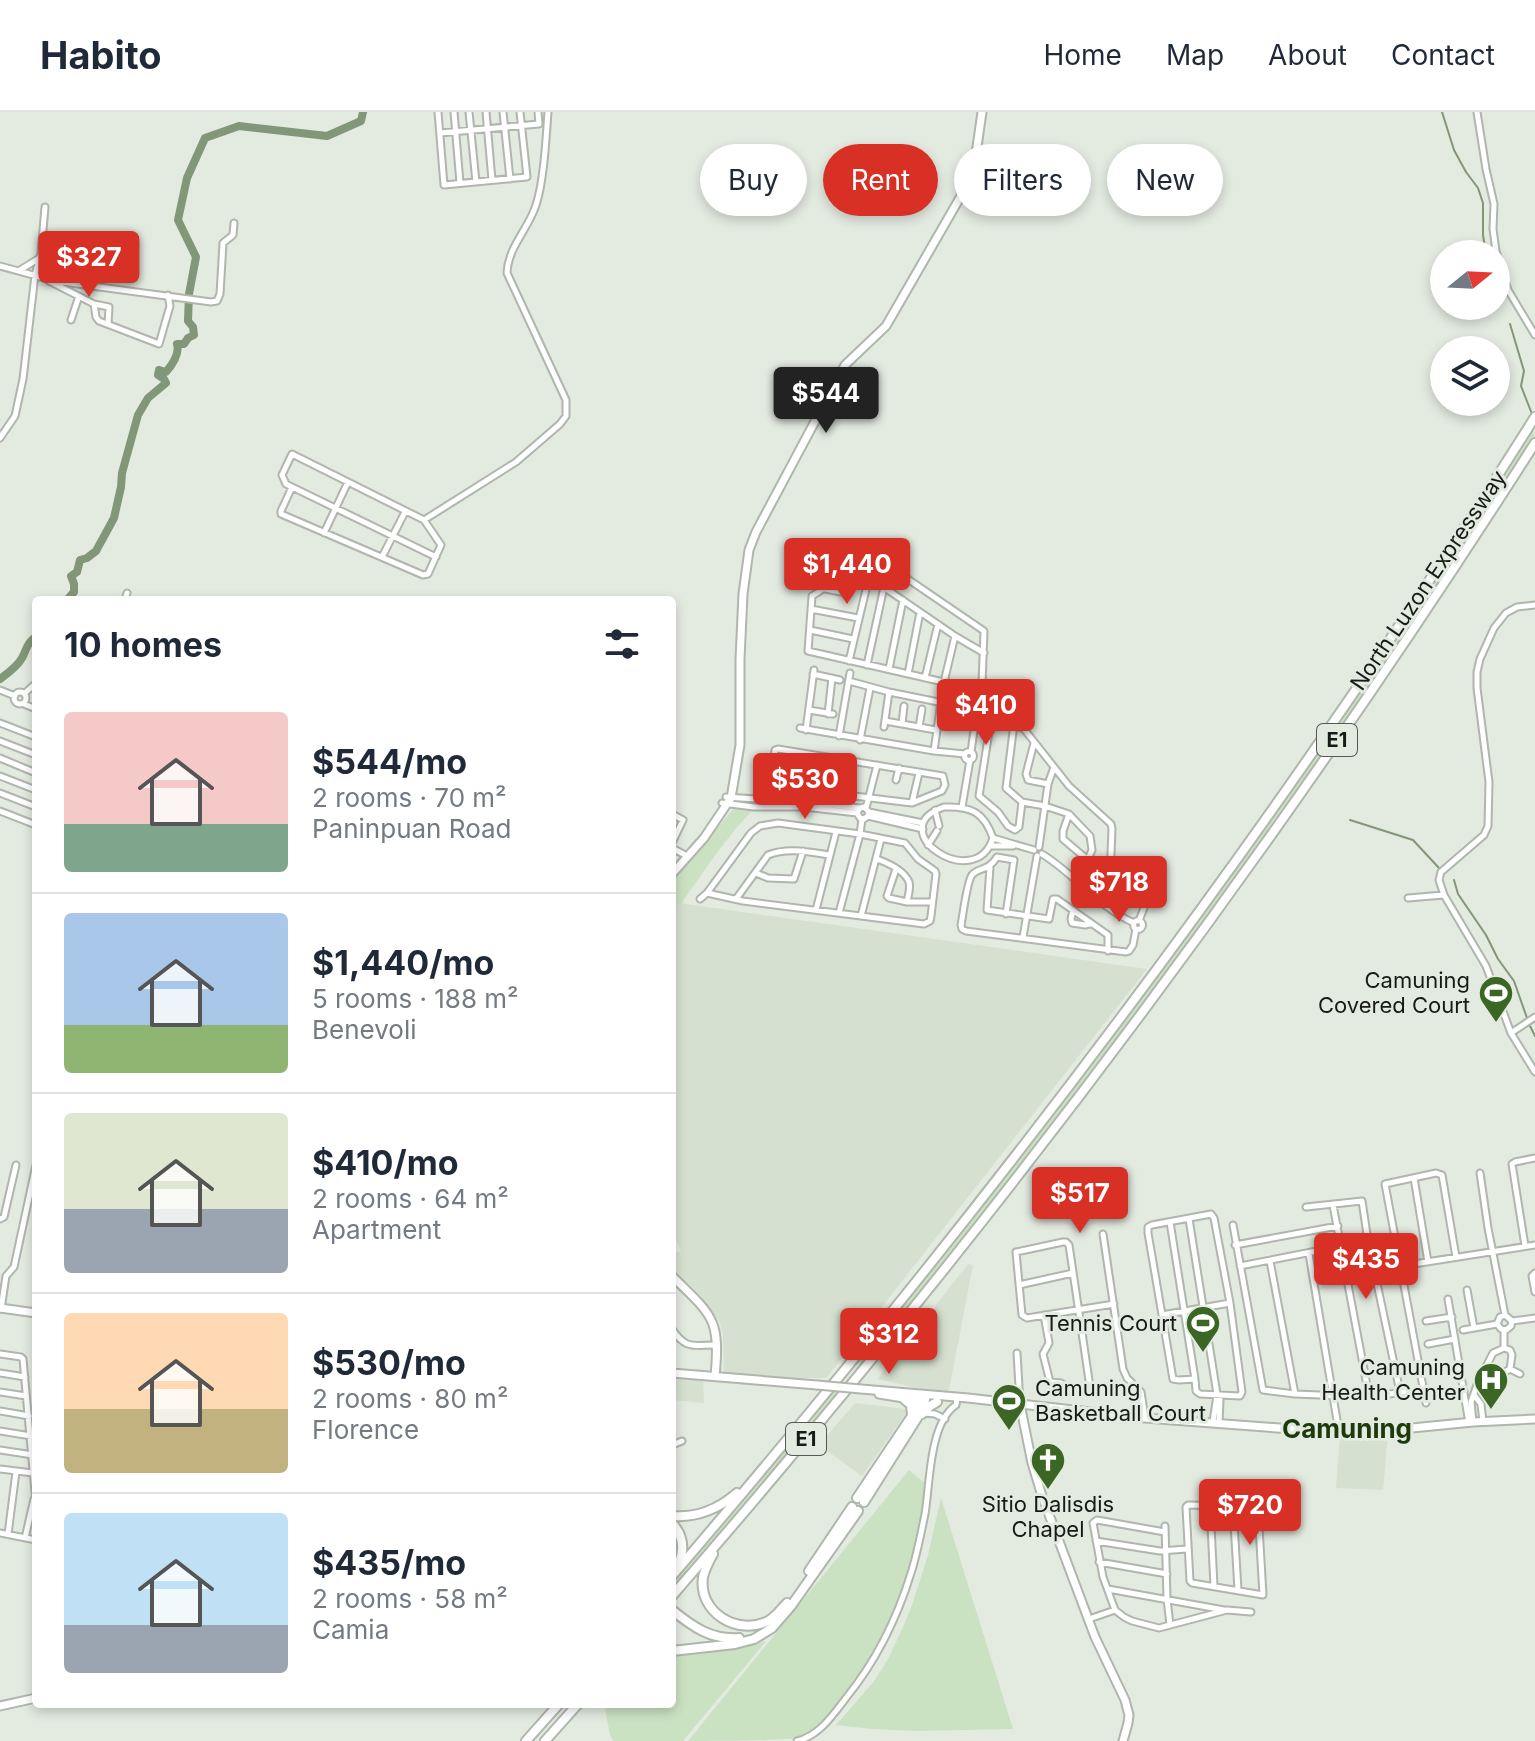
<!DOCTYPE html>
<html lang="en">
<head>
<meta charset="utf-8">
<style>
	body { margin:0; font-family:Inter,sans-serif; background:#f2f2f3; color:#1f2937; height:100vh; display:flex; flex-direction:column; font-size:30px; white-space:nowrap }
	* { box-sizing:border-box; margin:0 }
	p { font-size:26px; color:#747a83 }
	.icon { flex:none; width:44px; height:44px; fill:none; stroke:currentColor; stroke-width:2; stroke-linecap:round; stroke-linejoin:round }
	.map { position:relative; flex:1; overflow:hidden }
	.sheet { position:absolute; left:32px; top:484px; width:644px; height:1112px; display:flex; flex-direction:column; background:#fff; border-radius:8px; box-shadow:0 4px 12px #0003 }
	.sheet>* { flex:none }
	.banner { position:absolute; left:700px; top:32px; width:714px; height:72px; display:flex; gap:16px }
	.needle { width:52px; rotate:72deg }
	.buttons { position:absolute; left:1430px; top:128px; display:grid; gap:16px }
	.buttons a { display:grid; place-items:center; width:80px; height:80px; border-radius:50%; background:#fff; box-shadow:0 4px 12px #0003; font-size:40px }
	.price { position:absolute; translate:-50% -68px; padding:0 18px; border-radius:8px; background:#d93025; color:#fff; font-size:26px; line-height:52px; filter:drop-shadow(0 2px 4px #0008) }
	.price::after { content:''; position:absolute; left:50%; top:48px; width:24px; height:18px; margin-left:-12px; background:inherit; clip-path:polygon(0 0,100% 0,50% 100%) }
	.price.active { background:#222; color:#fff }
	ul { padding:0; list-style:none }
	li { display:flex; align-items:center; gap:24px; height:200px; padding:0 32px }
	li+li { border-top:2px solid #e0e1e3 }
	li span { display:grid; place-items:center; flex:none; width:224px; height:160px; border-radius:8px; color:#555 }
	li>.icon { margin-inline-start:auto }
	span .icon { width:96px; height:96px; fill:#fffc; stroke-width:1 }
	li b { font-size:34px }
	h2 { display:flex; justify-content:space-between; align-items:center; height:96px; padding:0 32px; font-size:34px }
	.tag { padding:0 28px; border-radius:36px; background:#fff; box-shadow:0 4px 12px #0003; font-size:28px; line-height:72px }
	.tag.active { background:#d93025; color:#fff }
	header { display:flex; align-items:center; gap:48px; box-sizing:border-box; height:112px; padding:0 40px; background:#fff; border-bottom:2px solid #e0e1e3 }
	header strong { font-size:38px }
	nav { display:flex; gap:44px; margin-inline-start:auto; font-size:28px }
	.map>svg:first-child { display:block }
	.built { fill:#d5e0d0 }
	.green { fill:#cbe2c2 }
	.lines { fill:none; stroke-linecap:round; stroke-linejoin:round }
	.stream { stroke:#819777; stroke-width:2 }
	.river { stroke:#819777; stroke-width:8 }
	.minor-casing { stroke:#afb6ac; stroke-width:9 }
	.major-casing { stroke:#afb6ac; stroke-width:11 }
	.highway-casing { stroke:#afb6ac; stroke-width:12 }
	.minor { stroke:#fff; stroke-width:5 }
	.major { stroke:#fff; stroke-width:7 }
	.highway { stroke:#fff; stroke-width:8 }
	.major-bridge-casing { stroke:#afb6ac; stroke-width:11; stroke-linecap:butt }
	.major-bridge { stroke:#fff; stroke-width:7 }
	.labels { text-anchor:middle; dominant-baseline:central; stroke-width:6; stroke-linejoin:round; paint-order:stroke }
	.shield { fill:#e3eae0; stroke:#555853; stroke-width:2 }
	.shield-label { font-size:20px; font-weight:bold; fill:#181a17 }
	.street-label { font-size:22px; fill:#181a17; stroke:#e3eae0 }
	.poi-label { font-size:22px; fill:#181a17; stroke:#e3eae0; text-anchor:end }
	.quarter-label { font-size:26px; font-weight:bold; fill:#1d3a0c; stroke:#e3eae0 }
</style>
</head>
<body>
<header>
<strong>Habito</strong>
<nav><a>Home</a><a>Map</a><a>About</a><a>Contact</a></nav>
</header>
<div class="map">
<svg width="1535" height="1629" viewBox="0 0 1535 1629">
	<rect width="100%" height="100%" fill="#e3eae0"/>
	<path class="built" d="M672,790L1147,857L826,1266H760L724,1261L723,1222L719,1208L672,1156V1142L681,1139L675,1126H672Z
		M968,1152L973,1153L948,1283L878,1267Z
		M672,1267H703L704,1291L672,1288Z
		M855,1291L906,1297L907,1300L862,1364L819,1333Z
		M1340,1322H1388L1383,1378L1336,1376Z"/>
	<path class="green" d="M1532,316L1535,325C1392,548 1242,766 1082,977C1011,1070 936,1160 864,1252H861L859,1246C1039,1027 1210,799 1370,564C1426,482 1479,399 1532,316Z
		M734,696L754,697C726,725 704,759 681,792L672,790V770Z
		M831,1279L842,1280L672,1481V1468Z
		M909,1358L927,1373C919,1453 890,1529 839,1590C828,1603 814,1621 798,1626C769,1629 719,1629 688,1629Z
		M941,1386L1013,1617L916,1619L873,1617L836,1613L875,1568L889,1545L903,1515L912,1493L928,1443Z
		M766,1529L683,1629H613L610,1623L604,1592H672V1544L721,1538Z"/>
	<g class="lines">
		<path class="stream" d="M1442,0L1454,38L1466,60L1478,76L1483,91V123L1486,142
			M1496,174L1501,185
			M1510,212L1524,259L1521,274L1532,302
			M1350,708L1413,728L1439,756
			M1454,768L1458,782L1486,823L1498,847L1514,869L1527,906
			M1530,914L1535,924"/>
		<path class="river" d="M67,488L74,480V472L71,464L77,460L80,448L87,446L96,439L114,406L121,375L122,361L138,303L148,286L166,271L164,267L158,263L159,258L166,260C172,253 180,242 177,232H184L188,226L194,223L193,215L188,209L189,182L196,145L178,108L187,66L205,26L239,14L327,24L361,9L363,0
			M0,567C8,561 17,555 22,546C26,539 26,533 33,527L36,532"/>
		<g class="minor-casing">
			<path id="minor" d="M438,0L444,73L527,65L520,0
				M454,0L460,71
				M469,0L476,70
				M486,0L492,68
				M503,0L510,67
				M1477,0L1486,57L1494,92L1493,117L1496,139L1508,178L1535,223
				M440,21L539,12L538,0
				M0,154L55,169L211,190L217,189L220,182L223,131L233,123L234,111
				M20,158L38,147
				M49,169L94,192L96,205L99,209L159,232L170,194L168,183
				M94,192L109,195L108,212
				M71,208L79,184
				M0,326L15,304L23,267L35,163L41,141L45,95
				M292,342L424,408L441,433L428,462L423,463L281,402V399L292,375L286,372L282,363Z
				M292,375L436,445
				M424,408L516,350L560,312L566,304V288L507,161C508,135 529,116 536,93C544,69 546,26 548,0
				M324,421L348,370
				M382,445L405,400
				M869,465L955,524L984,541
				M825,477L841,480L850,443
				M125,488L127,481
				M1535,493L1517,495L1506,501L1494,516L1480,547L1477,560V576L1489,670L1488,714L1484,723L1441,760L1439,768L1444,783L1486,854L1511,921L1535,960
				M811,497L858,506
				M810,518L853,527
				M849,549L874,444
				M867,553L884,475
				M889,557L903,488
				M813,562L840,568
				M908,562L920,500
				M925,566L938,512
				M849,569L889,580L968,596
				M944,570L955,524
				M974,577L808,539L812,484C834,471 832,469 836,444H874L984,519L982,572
				M0,578L15,584
				M14 586a6 6 0 1 1 12 0a6 6 0 1 1-12 0Z
				M25,581L36,571
				M24,592L36,597
				M809,598L833,602
				M828,602L832,566
				M885,609L936,618
				M0,611L36,625
				M902,612L904,594
				M1014,612L1006,676L1022,690L1045,694L1069,702L1090,724L1092,738L1088,747
				M884,615L889,580
				M919,615L922,597
				M800,616L934,639L965,642
				M806,618L814,558
				M839,624L850,561
				M860,628L870,576
				M0,629L36,643
				M1034,631L1026,662L1028,668L1048,672L1054,655
				M778,637L943,664L945,673L942,679L912,691L771,674V668L775,638Z
				M934,639L941,590
				M964.5 644a4.5 4.5 0 1 1 9 0a4.5 4.5 0 1 1-9 0Z
				M971,640L979,583L983,582L985,578L984,574L981,572L975,573L974,577L975,581L979,583
				M0,646L36,661
				M0,664L36,678
				M896,668L899,656
				M796,676L798,662
				M820,679L822,666
				M0,681L36,695
				M847,682L849,670
				M726,685L804,690L860,696
				M1022,690L1019,715L1015,718L1008,714L998,700L979,684L991,607L993,605L997,604L1024,617L1069,674L1111,712L1112,717L1110,766
				M722,691L754,695H804L857,701
				M912,691L919,661
				M944,695C971,694 984,700 993,726C975,783 880,717 944,695Z
				M962,695L970,648
				M866,696L877,653
				M935,698L939,714
				M0,699L36,713
				M869,700L868,704L864,707L860,706L857,701L860,696L864,695L869,700L923,711
				M672,702L683,708L672,731
				M1069,702L1063,719V727L1121,776L1144,787L1145,793L1139,809
				M868,704L923,717
				M993,726L1034,738
				M928,733L937,719
				M990,734H1013
				M1039,735L1048,672
				M672,736L687,744
				M1042,742C1076,763 1097,794 1134,811
				M877,747C888,751 904,758 909,770C911,776 908,784 907,790
				M990,755L987,798L1049,807L1053,787H1057L1108,823V839
				M896,757L887,784L889,786L907,790H932
				M756,761L768,766L794,767L803,739
				M1408,786L1444,783
				M700,787L707,781L751,721L760,714L778,711L860,722L905,731L918,747L935,759L936,762L931,804L930,809L924,812L743,789L707,781
				M736,787L768,743C788,735 809,740 829,743
				M816,798L836,720
				M1073,798L1071,807L1072,811L1085,813L1090,812
				M839,801L860,722L862,707
				M1006,802L1014,748L997,745C988,760 978,755 972,763C967,769 963,803 961,813L962,817L966,819L1126,840L1129,839L1133,833L1136,817
				M861,804L881,727
				M1133.5 813a4.5 4.5 0 1 1 9 0a4.5 4.5 0 1 1-9 0Z
				M1023,825L1037,744
				M1511,921L1535,905
				M1480,1061L1488,1116L1505,1203
				M1414,1066L1428,1150
				M1333,1093L1369,1284
				M1306,1095L1362,1089L1368,1129L1400,1280
				M1211,1102L1214,1106L1230,1191L1242,1280L1240,1284L1200,1282L1196,1279L1195,1267L1179,1268L1173,1267L1148,1121V1115L1152,1113Z
				M0,1107L4,1105L16,1053
				M1189,1107L1217,1282L1220,1288L1219,1311
				M1170,1110L1195,1267
				M1233,1113L1263,1278L1295,1282L1369,1285L1410,1279
				M1103,1122L1123,1257L1127,1266L1141,1280L1145,1306
				M1235,1133L1338,1114
				M1525,1134L1512,1052L1515,1050L1535,1046
				M1309,1142L1339,1320
				M1270,1149L1295,1282
				M1240,1154L1368,1129
				M1401,1154L1535,1133
				M1535,1161L1532,1164L1535,1180
				M1019,1173L1073,1161
				M1467,1178L1474,1216
				M1448,1187L1469,1311
				M1,1197L6,1164L14,1155L36,1053
				M1044,1203L1049,1231L1043,1242L1050,1270L1061,1271L1069,1276L1089,1277L1090,1275L1069,1133L1066,1130H1063L1016,1140L1022,1203L1027,1206L1114,1192
				M1162,1203L1230,1191
				M1426,1209L1452,1205
				M1512,1209L1511,1214L1506,1218L1501,1217L1497,1212L1500,1205L1505,1203L1512,1209L1535,1206
				M672,1217C686,1238 693,1233 716,1233
				M1463,1218L1497,1212
				M1428,1232L1455,1227
				M1017,1241L1020,1292
				M0,1242L21,1245L23,1247L36,1391
				M1510,1257L1520,1262
				M1445,1258L1460,1255
				M0,1261L25,1265
				M1483,1264L1500,1263L1510,1257L1512,1243L1510,1238L1504,1236
				M1133,1274L1137,1305
				M0,1280L26,1284
				M1446,1282L1464,1279
				M1474,1283L1481,1292L1483,1310
				M1426,1291L1385,1072L1436,1061L1442,1063L1456,1145
				M0,1299L29,1304
				M924,1301L935,1302L945,1307
				M1213,1310L1217,1283
				M1473,1310L1471,1290L1478,1270L1493,1241L1504,1236V1219
				M0,1319L31,1324
				M672,1333L682,1329
				M0,1338L33,1343
				M0,1357L33,1361
				M1188,1393L1233,1394L1258,1398L1263,1483L1192,1471L1190,1469L1186,1395Z
				M1210,1394L1214,1474
				M1233,1394L1238,1478
				M1165,1414L1167,1487L1170,1513
				M1165,1420L1097,1408L1093,1411L1103,1465L1115,1498L1124,1505L1132,1509L1159,1516L1227,1498L1251,1500
				M0,1421L36,1428
				M8,1422L16,1360
				M25,1426L34,1387
				M1096,1429L1160,1439L1187,1437
				M1099,1450L1167,1462
				M1108,1477L1224,1498
				M1089,1507L1115,1498
				M797,1629C819,1624 833,1603 846,1586C876,1549 897,1507 911,1461C917,1443 921,1421 925,1402C930,1372 929,1311 956,1293L957,1286"/>
		</g>
		<g class="major-casing">
			<path id="major" d="M672,762L704,726L731,686L740,633V547L743,482L749,438L756,420L845,253L886,214L969,70L975,49L982,0
				M672,1164C711,1203 721,1205 715,1264
				M0,1196L36,1201
				M672,1261L817,1273
				M861,1277L968,1286L1145,1306L1345,1321L1371,1320L1473,1310L1535,1307
				M879,1282L922,1289
				M1020,1292L1032,1351L1042,1384L1095,1525L1125,1588L1129,1603L1128,1611L1123,1629
				M0,1594L36,1586"/>
		</g>
		<g class="highway-casing">
			<path id="highway" d="M904,1287L911,1293L912,1303
				M922,1302L930,1294L937,1290
				M857,1386L916,1298L921,1286
				M864,1390L922,1298L926,1284
				M672,1404C698,1406 718,1397 737,1381
				M672,1411C683,1423 685,1436 679,1451
				M713,1442C709,1449 705,1457 703,1465C698,1501 738,1524 768,1509C776,1505 781,1497 787,1491
				M809,1459L852,1395
				M672,1464C986,1098 1278,713 1535,305
				M672,1484C987,1122 1277,736 1535,331
				M672,1498C693,1515 711,1528 739,1526
				M672,1539L735,1532L754,1527L772,1516L791,1494L858,1399
				M526,1629L559,1592
				M545,1629L578,1592"/>
		</g>
		<use href="#minor" class="minor"/>
		<use href="#major" class="major"/>
		<use href="#highway" class="highway"/>
		<g class="major-bridge-casing">
			<path id="major-bridge" d="M817,1273L861,1277"/>
		</g>
		<use href="#major-bridge" class="major-bridge"/>
	</g>
	<defs>
		<g id="stadium-pin" transform="scale(1.8)"><path d="M0 17L-7.5 6A9.5 9.5 0 1 1 7.5 6Z" fill="#3b6623" stroke="#e3eae0"/><path d="M0-5a6.5 5 0 1 0 0 10a6.5 5 0 1 0 0-10ZM-3.5-1.8h7v3.6h-7Z" fill="#fff"/></g>
		<g id="hospital-pin" transform="scale(1.8)"><path d="M0 17L-7.5 6A9.5 9.5 0 1 1 7.5 6Z" fill="#3b6623" stroke="#e3eae0"/><path d="M-5-5h3v3.5h4V-5h3V5h-3V1.5h-4V5h-3Z" fill="#fff"/></g>
		<g id="church-pin" transform="scale(1.8)"><path d="M0 17L-7.5 6A9.5 9.5 0 1 1 7.5 6Z" fill="#3b6623" stroke="#e3eae0"/><path d="M-1.2-6h2.4v3.5h3.3v2.4h-3.3V6h-2.4V-.1h-3.3v-2.4h3.3Z" fill="#fff"/></g>
	</defs>
	<g fill-rule="evenodd">
		<use href="#stadium-pin" x="1496" y="881"/>
		<use href="#stadium-pin" x="1203" y="1211"/>
		<use href="#hospital-pin" x="1491" y="1268"/>
		<use href="#stadium-pin" x="1009" y="1289"/>
		<use href="#church-pin" x="1048" y="1348"/>
	</g>
	<g class="labels">
		<g class="shield">
			<rect x="1317" y="612" width="40" height="32" rx="6"/>
			<rect x="786" y="1311" width="40" height="32" rx="6"/>
		</g>
		<g class="shield-label">
			<text x="1337" y="628">E1</text>
			<text x="806" y="1327">E1</text>
		</g>
		<g class="street-label">
			<text transform="translate(1428 468) rotate(-56)">North Luzon Expressway</text>
		</g>
		<g class="poi-label">
			<text x="1470" y="868">Camuning<tspan x="1470" dy="25">Covered Court</tspan></text>
			<text x="1177" y="1211">Tennis Court</text>
			<text x="1465" y="1255">Camuning<tspan x="1465" dy="25">Health Center</tspan></text>
			<text x="1035" y="1276" text-anchor="start">Camuning<tspan x="1035" dy="25">Basketball Court</tspan></text>
			<text x="1048" y="1392" text-anchor="middle">Sitio Dalisdis<tspan x="1048" dy="25">Chapel</tspan></text>
		</g>
		<g class="quarter-label">
			<text x="1347" y="1316">Camuning</text>
		</g>
	</g>
</svg>
<div class="buttons">
<a><svg class="needle" viewBox="-14 -14 28 28"><path d="M0-13l5 13h-10z" fill="#e53935"/><path d="M0 13l5-13h-10z" fill="#747a83"/></svg></a>
<a><svg class="icon" aria-label="layers" viewBox="0 0 24 24"><path d="M12 4l9 5-9 5-9-5zM3 14l9 5 9-5"/></svg></a>
</div>
<b class="price" style="left:89px;top:187px">$327</b>
<b class="price active" style="left:826px;top:323px">$544</b>
<b class="price" style="left:847px;top:494px">$1,440</b>
<b class="price" style="left:986px;top:635px">$410</b>
<b class="price" style="left:805px;top:709px">$530</b>
<b class="price" style="left:1119px;top:812px">$718</b>
<b class="price" style="left:1080px;top:1123px">$517</b>
<b class="price" style="left:1366px;top:1189px">$435</b>
<b class="price" style="left:889px;top:1264px">$312</b>
<b class="price" style="left:1250px;top:1435px">$720</b>
<div class="banner">
<a class="tag">Buy</a>
<a class="tag active">Rent</a>
<a class="tag">Filters</a>
<a class="tag">New</a>
</div>
<section class="sheet">
<h2>10 homes<svg class="icon" aria-label="filters" viewBox="0 0 24 24"><path d="M4 7h16M4 17h16"/><circle cx="9" cy="7" r="2"/><circle cx="15" cy="17" r="2"/></svg></h2>
<ul>
<li><span style="background:linear-gradient(#f6c9c9 70%,#7fa58c 0)"><svg class="icon" aria-label="home" viewBox="0 0 24 24"><path d="M3 11l9-7 9 7M6 9v11h12V9"/></svg></span><div><b>$544/mo</b><p>2 rooms · 70 m²</p><p>Paninpuan Road</p></div></li>
<li><span style="background:linear-gradient(#a9c7e8 70%,#8fb573 0)"><svg class="icon" aria-label="home" viewBox="0 0 24 24"><path d="M3 11l9-7 9 7M6 9v11h12V9"/></svg></span><div><b>$1,440/mo</b><p>5 rooms · 188 m²</p><p>Benevoli</p></div></li>
<li><span style="background:linear-gradient(#dfe7d0 60%,#9aa5b1 0)"><svg class="icon" aria-label="home" viewBox="0 0 24 24"><path d="M3 11l9-7 9 7M6 9v11h12V9"/></svg></span><div><b>$410/mo</b><p>2 rooms · 64 m²</p><p>Apartment</p></div></li>
<li><span style="background:linear-gradient(#ffd9b3 60%,#c2b280 0)"><svg class="icon" aria-label="home" viewBox="0 0 24 24"><path d="M3 11l9-7 9 7M6 9v11h12V9"/></svg></span><div><b>$530/mo</b><p>2 rooms · 80 m²</p><p>Florence</p></div></li>
<li><span style="background:linear-gradient(#bfe0f5 70%,#9aa5b1 0)"><svg class="icon" aria-label="home" viewBox="0 0 24 24"><path d="M3 11l9-7 9 7M6 9v11h12V9"/></svg></span><div><b>$435/mo</b><p>2 rooms · 58 m²</p><p>Camia</p></div></li>
</ul>
</section>
</div>
</body>
</html>
